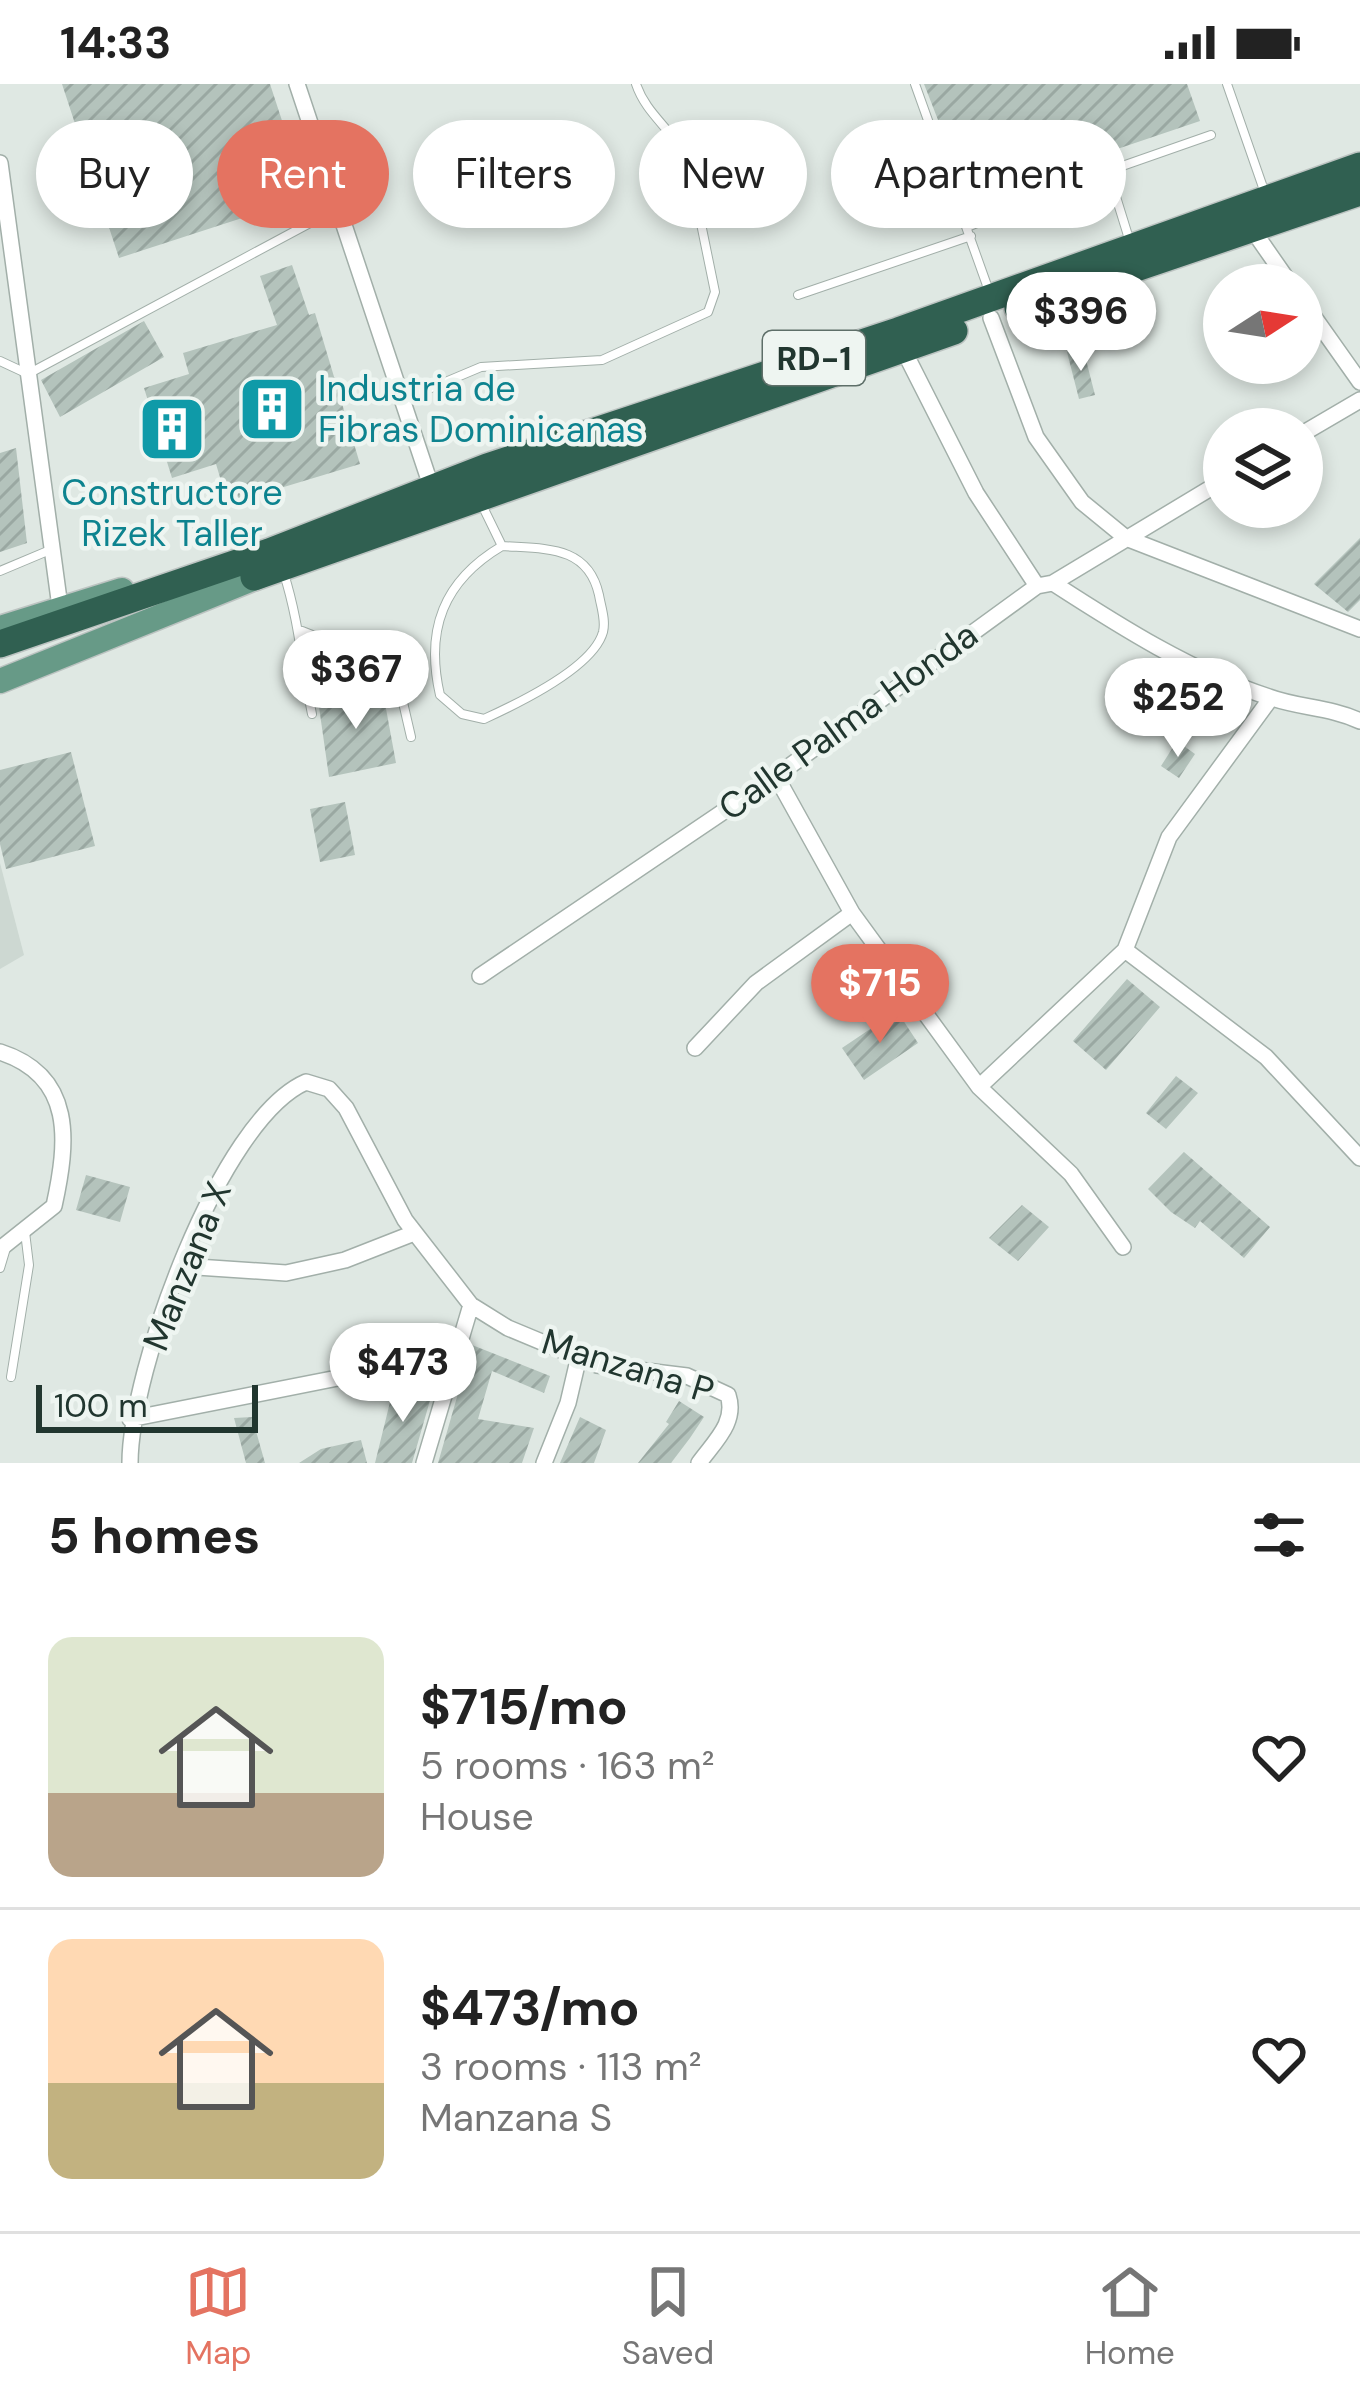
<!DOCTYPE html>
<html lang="en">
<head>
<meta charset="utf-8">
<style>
	body { margin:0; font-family:"DM Sans",sans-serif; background:#f6f6f6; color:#222; height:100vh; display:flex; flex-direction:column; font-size:45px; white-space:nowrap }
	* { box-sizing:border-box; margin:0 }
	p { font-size:39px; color:#767676 }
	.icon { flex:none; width:66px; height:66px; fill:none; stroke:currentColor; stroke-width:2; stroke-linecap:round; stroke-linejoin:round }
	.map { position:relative; height:1379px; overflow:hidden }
	.side { display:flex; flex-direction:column; background:#fff; flex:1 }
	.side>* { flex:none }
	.banner { position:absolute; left:36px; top:36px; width:1290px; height:108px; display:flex; gap:24px }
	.needle { width:78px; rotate:78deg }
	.fabs { position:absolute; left:1203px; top:180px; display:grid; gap:24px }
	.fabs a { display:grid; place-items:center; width:120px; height:120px; border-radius:50%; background:#fff; box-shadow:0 6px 18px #0003; font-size:60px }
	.scale { position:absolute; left:36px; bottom:30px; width:222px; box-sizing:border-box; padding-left:12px; border:6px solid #21362f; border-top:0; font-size:33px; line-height:42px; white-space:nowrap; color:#21362f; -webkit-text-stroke:9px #eef5f1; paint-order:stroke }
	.price { position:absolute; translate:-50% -102px; padding:0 27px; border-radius:42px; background:#fff; color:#222; font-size:39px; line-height:78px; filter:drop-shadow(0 3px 6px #0008) }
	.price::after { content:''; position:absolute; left:50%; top:72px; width:36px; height:27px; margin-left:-18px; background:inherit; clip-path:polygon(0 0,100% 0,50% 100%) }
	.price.selected { background:#e47361; color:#fff }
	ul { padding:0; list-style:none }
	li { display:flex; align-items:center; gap:36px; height:300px; padding:0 48px }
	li+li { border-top:3px solid #e0e0e0 }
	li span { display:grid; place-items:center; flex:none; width:336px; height:240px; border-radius:24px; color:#555 }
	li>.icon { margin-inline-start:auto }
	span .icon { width:144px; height:144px; fill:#fffc; stroke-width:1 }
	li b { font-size:51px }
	h2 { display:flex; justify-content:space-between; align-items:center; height:144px; padding:0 48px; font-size:51px }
	.chip { padding:0 42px; border-radius:54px; background:#fff; box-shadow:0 6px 18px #0003; font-size:42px; line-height:108px }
	.chip.selected { background:#e47361; color:#fff }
	.status { display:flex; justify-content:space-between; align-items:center; height:84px; padding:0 60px; background:#fff; direction:ltr }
	.status svg { height:33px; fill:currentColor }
	.tabs { display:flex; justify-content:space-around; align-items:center; height:168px; border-top:3px solid #e0e0e0; background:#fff; font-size:33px; color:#767676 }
	.tabs a { display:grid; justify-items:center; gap:6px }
	.tabs .selected { color:#e47361 }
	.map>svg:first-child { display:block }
	.built { fill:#cdd8d2 }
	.building { fill:url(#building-hatch) }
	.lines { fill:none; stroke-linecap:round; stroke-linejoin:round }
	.service-casing { stroke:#a2afa9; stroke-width:10 }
	.minor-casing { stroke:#a2afa9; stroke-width:18 }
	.primary-casing { stroke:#bcc3c1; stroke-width:27 }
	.motorway-casing { stroke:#bcc3c1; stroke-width:30 }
	.service { stroke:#fff; stroke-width:8 }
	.minor { stroke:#fff; stroke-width:15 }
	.primary { stroke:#679a87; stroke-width:24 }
	.motorway { stroke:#306051; stroke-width:27 }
	.labels { text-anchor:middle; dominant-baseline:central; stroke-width:9; stroke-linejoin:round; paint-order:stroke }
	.shield { fill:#eef5f1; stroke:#5e6f69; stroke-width:3 }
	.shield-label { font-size:33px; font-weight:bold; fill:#21362f }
	.culture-label { font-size:36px; fill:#0d838f; stroke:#eef5f1; text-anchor:start }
	.street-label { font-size:36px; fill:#21362f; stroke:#eef5f1 }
</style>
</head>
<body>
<div class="status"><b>14:33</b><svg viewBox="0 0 49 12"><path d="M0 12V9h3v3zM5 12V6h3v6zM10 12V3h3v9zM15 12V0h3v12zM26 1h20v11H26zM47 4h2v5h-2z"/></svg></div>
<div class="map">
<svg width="1360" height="1379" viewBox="0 0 1360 1379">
	<defs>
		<pattern id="building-hatch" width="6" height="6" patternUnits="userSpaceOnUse" patternTransform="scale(3)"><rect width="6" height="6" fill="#b4c3bc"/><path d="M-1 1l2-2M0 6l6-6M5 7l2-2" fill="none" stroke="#9aa8a2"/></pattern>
	</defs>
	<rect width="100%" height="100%" fill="#dfe8e3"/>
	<path class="built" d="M0,779L24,871L0,885Z"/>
	<path class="building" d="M62,0H270L307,113L119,174Z
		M924,0H1187L1200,37L990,108L995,123L975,131Z
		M292,181L309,231L315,229L360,380L228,420L216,380L172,394L144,304L189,290L183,269L277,241L260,192Z
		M144,237L164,273L60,333L41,296Z
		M1083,264L1095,311L1079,315L1067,268Z
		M16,364L27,459L0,468V369Z
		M1360,454V516L1348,528L1314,500Z
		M382,603L396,679L329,693L318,616Z
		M1177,657L1195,670L1179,694L1161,682Z
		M71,668L95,762L6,785L0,760V686Z
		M345,718L355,771L320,778L310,725Z
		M1127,895L1160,923L1106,986L1073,957Z
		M897,927L918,959L864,996L842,964Z
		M1176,992L1198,1009L1166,1045L1146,1029Z
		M1184,1068L1270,1143L1244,1174L1200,1137L1195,1144L1171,1128L1148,1105Z
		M86,1091L130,1103L120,1138L76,1126Z
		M1022,1121L1049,1143L1018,1177L989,1154Z
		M472,1261L550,1292L544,1309L492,1287L478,1335L534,1344L522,1379H438Z
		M394,1302L433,1306L412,1379H375Z
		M679,1317L704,1333L690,1354L671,1379H638L669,1340L666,1338Z
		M252,1333L265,1379H246L234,1334Z
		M580,1333L606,1346L594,1379H560Z
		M361,1356L367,1379H299L321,1365Z"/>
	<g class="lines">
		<g class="service-casing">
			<path id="service" d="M915,0L989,207
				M1227,0L1266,112
				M967,143L1108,87
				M1130,158L1108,87L1211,51
				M798,211L971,152
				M0,277L28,290L338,124
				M405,315L481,283L602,276L708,228L715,208L689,81C677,48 647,33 636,0
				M482,421L502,462
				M502,462C545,465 588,461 599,511C601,523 606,536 603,548C593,584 517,620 484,635L462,630L440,611C425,546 443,497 502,462Z
				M0,487L50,466
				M284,490C299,537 302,582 312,630
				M302,547L335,560L380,553L389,558L411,653
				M0,1184L6,1164
				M11,1293L29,1181L25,1148"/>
		</g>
		<g class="minor-casing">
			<path id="minor" d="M297,0L432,405
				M0,79L60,523
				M1252,145L1291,201
				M1302,216L1360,298
				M991,234L1036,353L1082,418L1126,454L1360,545
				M903,265L976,409L1037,502
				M1302,350L1360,316
				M1053,499C1121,543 1192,588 1269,613C1299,624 1330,623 1360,637
				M776,692L852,829L979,1003L1071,1090L1123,1163
				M1125,866L1266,973L1360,1074
				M480,892L776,692L1037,502L1053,499L1224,396
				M695,964L756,899L852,829
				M0,968C75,992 68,1058 54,1122L0,1165
				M979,1003L1125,866L1169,753L1271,614
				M182,1182L286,1189L345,1176L414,1149
				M130,1335L373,1287L449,1296
				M130,1379C130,1289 219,1036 306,998L329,1005L346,1024L405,1136L471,1221L508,1244L597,1281L687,1292L728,1311C737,1338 715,1357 699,1379
				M424,1379L471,1221
				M544,1379L568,1319L579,1272"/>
		</g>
		<g class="primary-casing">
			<path id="primary" d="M0,544L122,506
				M0,597L270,488"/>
		</g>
		<g class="motorway-casing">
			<path id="motorway" d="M1018,224L1360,108
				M254,493L954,247
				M0,560L269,468L487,383L898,247L1360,82"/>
		</g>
		<use href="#service" class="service"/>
		<use href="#minor" class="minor"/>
		<use href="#primary" class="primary"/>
		<use href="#motorway" class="motorway"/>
	</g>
	<defs>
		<g id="building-square" transform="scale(3.45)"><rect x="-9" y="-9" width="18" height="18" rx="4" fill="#0f9aa8" stroke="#eef5f1"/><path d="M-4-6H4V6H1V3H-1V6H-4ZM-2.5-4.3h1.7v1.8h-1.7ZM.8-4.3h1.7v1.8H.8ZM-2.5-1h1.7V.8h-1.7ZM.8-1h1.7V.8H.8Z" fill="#fff"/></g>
	</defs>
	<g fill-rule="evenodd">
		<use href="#building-square" x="272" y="325"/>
		<use href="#building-square" x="172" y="345"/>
	</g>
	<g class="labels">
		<rect class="shield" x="763" y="247" width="102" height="54" rx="9"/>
		<g class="shield-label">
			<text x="814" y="274">RD-1</text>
		</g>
		<g class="culture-label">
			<text x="318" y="304">Industria de<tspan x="318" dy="41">Fibras Dominicanas</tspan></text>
			<text x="172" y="408" text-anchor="middle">Constructore<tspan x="172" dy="41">Rizek Taller</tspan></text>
		</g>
		<g class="street-label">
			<text transform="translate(848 637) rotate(-36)">Calle Palma Honda</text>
			<text transform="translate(187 1182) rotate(-68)">Manzana X</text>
			<text transform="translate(628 1282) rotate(17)">Manzana P</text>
		</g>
	</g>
</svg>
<div class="fabs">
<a><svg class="needle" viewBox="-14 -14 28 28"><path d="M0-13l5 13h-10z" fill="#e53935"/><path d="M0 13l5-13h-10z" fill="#767676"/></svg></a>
<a><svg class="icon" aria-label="layers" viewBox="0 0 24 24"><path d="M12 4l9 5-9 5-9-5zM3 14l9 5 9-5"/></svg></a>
</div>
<div class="scale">100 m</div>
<b class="price" style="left:1081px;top:290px">$396</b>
<b class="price" style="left:356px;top:648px">$367</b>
<b class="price" style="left:1178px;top:676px">$252</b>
<b class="price selected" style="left:880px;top:962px">$715</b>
<b class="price" style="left:403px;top:1341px">$473</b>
<div class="banner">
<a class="chip">Buy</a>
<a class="chip selected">Rent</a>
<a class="chip">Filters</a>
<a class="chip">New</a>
<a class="chip">Apartment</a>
</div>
</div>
<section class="side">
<h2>5 homes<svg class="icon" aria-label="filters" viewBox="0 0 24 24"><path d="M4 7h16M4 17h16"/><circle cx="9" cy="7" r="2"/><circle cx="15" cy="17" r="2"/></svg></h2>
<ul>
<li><span style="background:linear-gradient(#dfe7d0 65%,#b9a48a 0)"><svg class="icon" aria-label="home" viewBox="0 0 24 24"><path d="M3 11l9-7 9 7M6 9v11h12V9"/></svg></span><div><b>$715/mo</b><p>5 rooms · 163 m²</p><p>House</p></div><svg class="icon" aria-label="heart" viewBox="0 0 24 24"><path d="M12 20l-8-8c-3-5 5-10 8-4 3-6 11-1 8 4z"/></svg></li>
<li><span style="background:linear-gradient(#ffd9b3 60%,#c2b280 0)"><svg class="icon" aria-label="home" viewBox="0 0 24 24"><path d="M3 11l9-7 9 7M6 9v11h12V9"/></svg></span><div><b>$473/mo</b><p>3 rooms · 113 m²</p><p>Manzana S</p></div><svg class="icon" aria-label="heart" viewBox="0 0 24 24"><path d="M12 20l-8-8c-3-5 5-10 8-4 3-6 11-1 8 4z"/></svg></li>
</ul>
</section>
<nav class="tabs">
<a class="selected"><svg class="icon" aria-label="map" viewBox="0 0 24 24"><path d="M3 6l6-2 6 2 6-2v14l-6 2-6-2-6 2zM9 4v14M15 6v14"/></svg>Map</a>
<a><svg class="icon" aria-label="saved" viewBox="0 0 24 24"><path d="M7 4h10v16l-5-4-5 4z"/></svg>Saved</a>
<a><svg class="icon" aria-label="home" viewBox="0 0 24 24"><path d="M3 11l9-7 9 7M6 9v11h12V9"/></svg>Home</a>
</nav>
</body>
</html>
